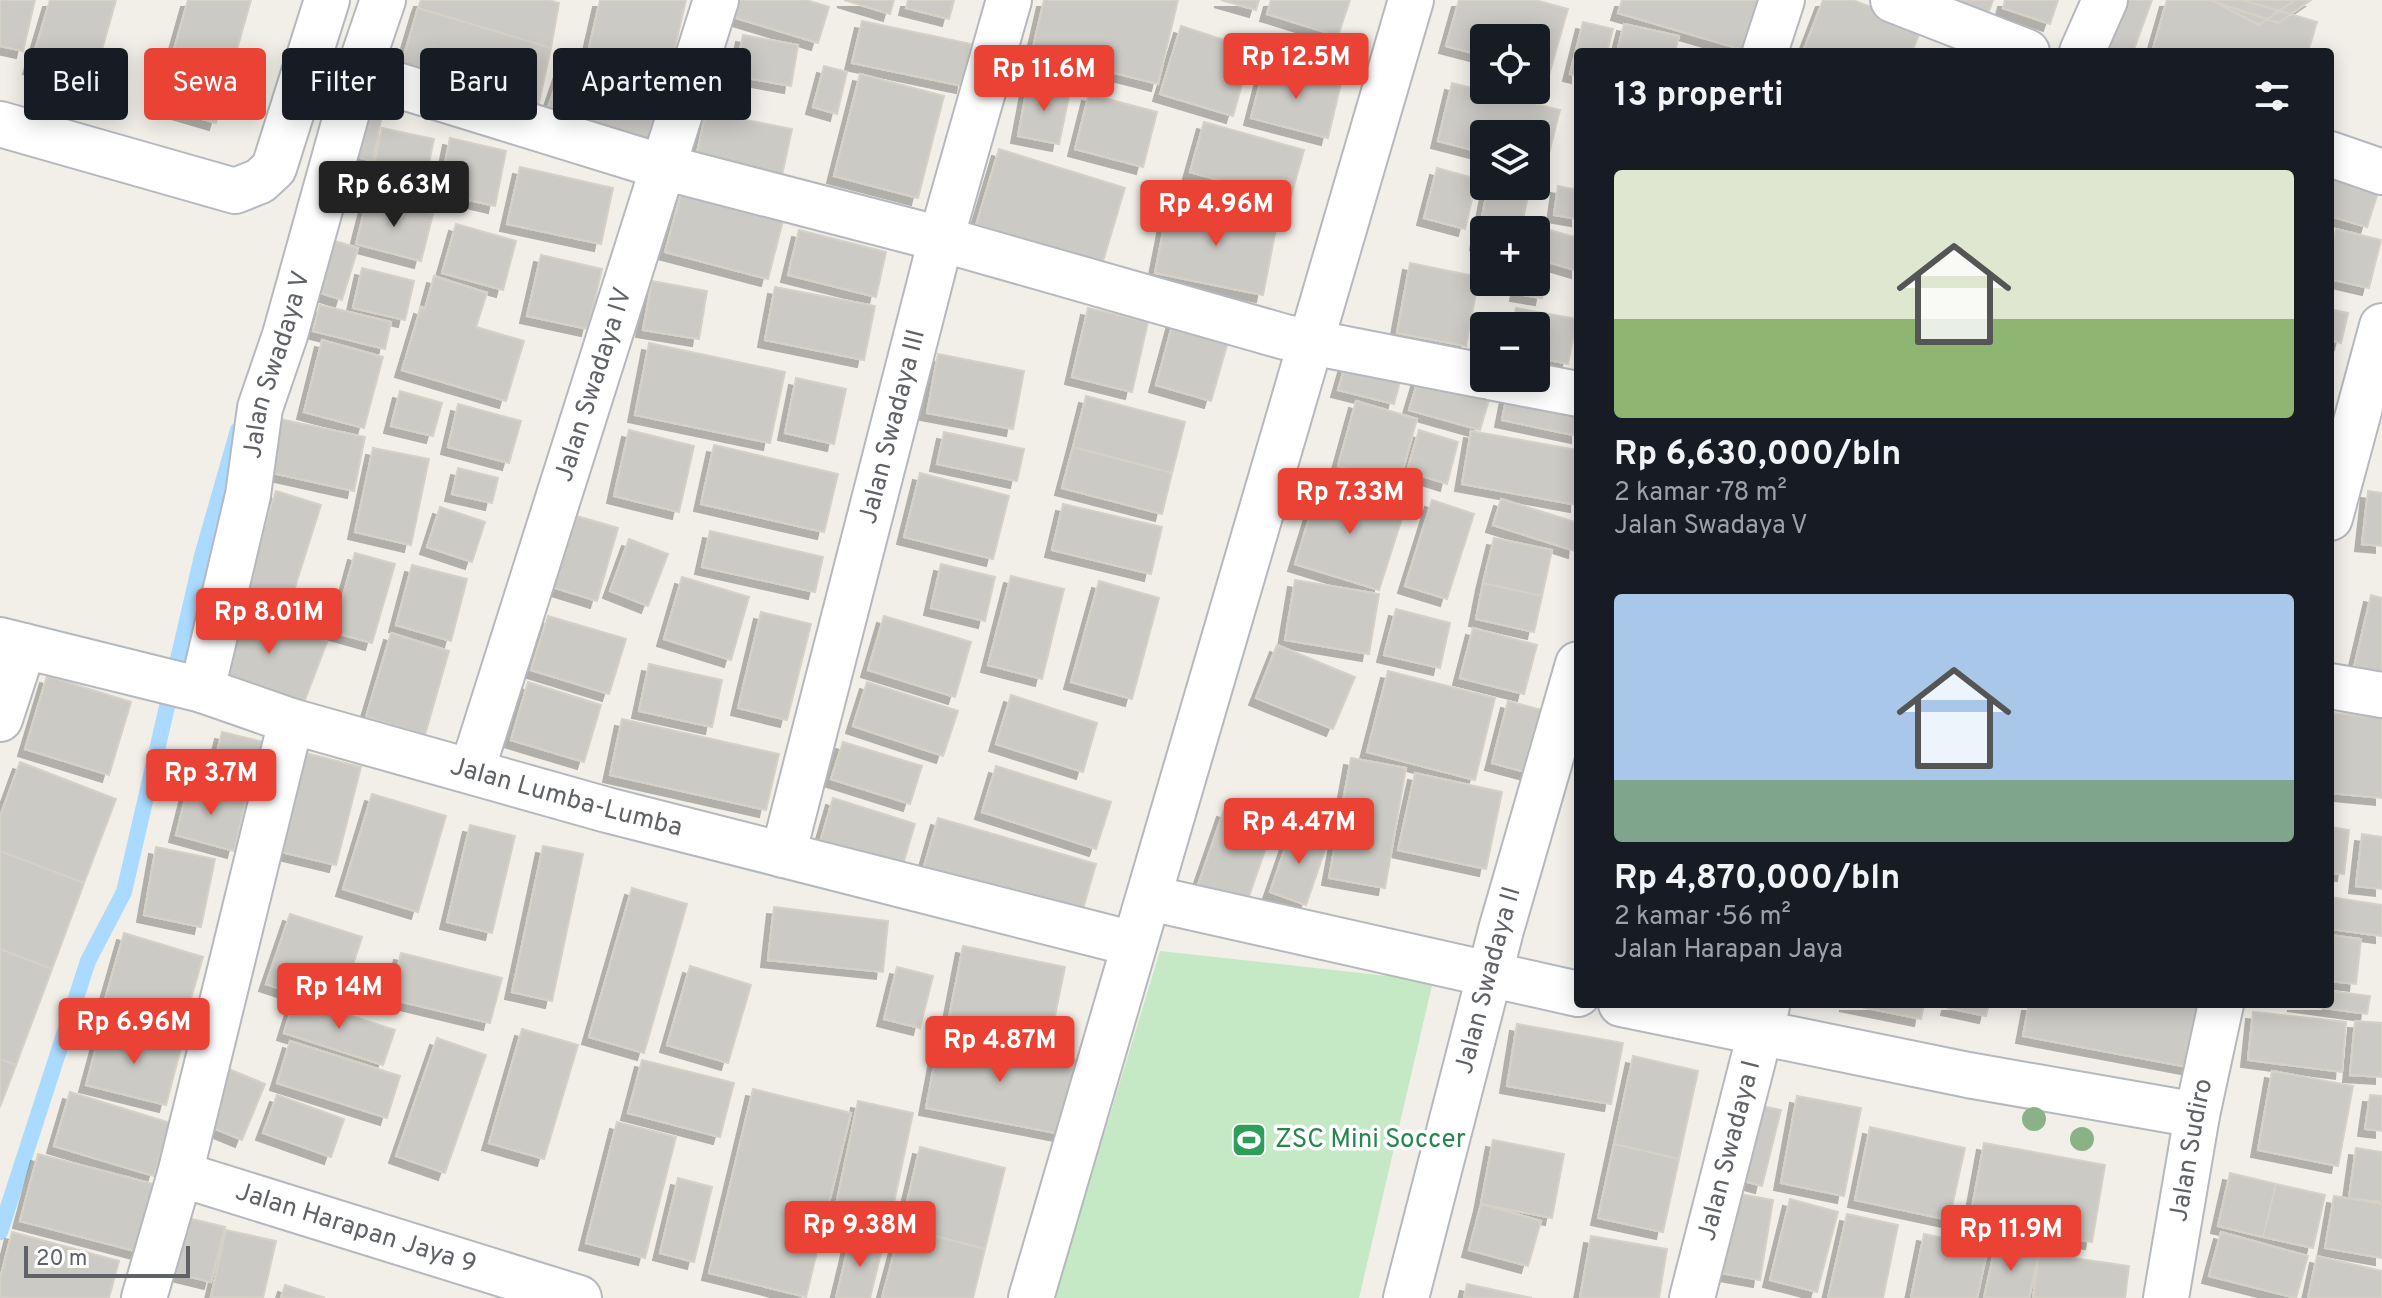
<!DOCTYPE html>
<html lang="id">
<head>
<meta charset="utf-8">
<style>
	body { margin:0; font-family:Overpass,sans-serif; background:#20242c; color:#f1f3f6; height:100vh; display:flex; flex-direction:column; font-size:30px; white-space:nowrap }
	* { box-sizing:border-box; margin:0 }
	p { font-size:26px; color:#9ea1a6 }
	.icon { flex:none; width:44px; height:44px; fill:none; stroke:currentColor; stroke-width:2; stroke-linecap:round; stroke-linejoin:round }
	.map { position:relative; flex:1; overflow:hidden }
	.panel { position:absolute; left:1574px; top:48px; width:760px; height:960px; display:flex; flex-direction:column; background:#171b24; border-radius:8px; box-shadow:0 4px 20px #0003 }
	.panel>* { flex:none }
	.hud { position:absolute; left:24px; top:48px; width:760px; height:72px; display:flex; gap:16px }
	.fabs { position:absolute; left:1470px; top:24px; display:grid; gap:16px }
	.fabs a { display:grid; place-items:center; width:80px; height:80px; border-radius:8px; background:#171b24; box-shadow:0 4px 20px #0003; font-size:40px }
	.scale { position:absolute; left:24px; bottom:20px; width:166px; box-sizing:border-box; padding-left:8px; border:4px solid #5f6368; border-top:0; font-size:22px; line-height:28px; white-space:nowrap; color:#5f6368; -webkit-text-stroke:6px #fff; paint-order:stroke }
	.price { position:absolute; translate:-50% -68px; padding:0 18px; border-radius:8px; background:#ea4335; color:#fff; font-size:26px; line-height:52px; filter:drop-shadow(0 2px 4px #0008) }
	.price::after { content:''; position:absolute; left:50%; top:48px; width:24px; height:18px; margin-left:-12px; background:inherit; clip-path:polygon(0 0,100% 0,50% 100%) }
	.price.active { background:#222; color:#fff }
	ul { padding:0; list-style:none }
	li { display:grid; align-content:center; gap:16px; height:424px; padding:0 40px }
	li span { display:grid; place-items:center; height:248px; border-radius:8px; color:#555 }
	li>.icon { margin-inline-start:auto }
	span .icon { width:144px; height:144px; fill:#fffc; stroke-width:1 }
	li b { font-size:34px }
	h2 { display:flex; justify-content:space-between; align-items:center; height:96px; padding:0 40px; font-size:34px }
	.tag { padding:0 28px; border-radius:8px; background:#171b24; box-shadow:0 4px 20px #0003; font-size:28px; line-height:72px }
	.tag.active { background:#ea4335; color:#fff }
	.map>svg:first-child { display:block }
	.green { fill:#c5e8c5 }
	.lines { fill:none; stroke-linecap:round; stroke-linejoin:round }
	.stream { stroke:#aadaff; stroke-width:16 }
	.building { fill:#cccac5; stroke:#d6d1c6; stroke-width:2; filter:url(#shadow) }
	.minor-casing { stroke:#b5b8bc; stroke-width:48 }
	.minor { stroke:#fff; stroke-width:44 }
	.tree { fill:#89b387 }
	.labels { text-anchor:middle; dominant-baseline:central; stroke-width:7; stroke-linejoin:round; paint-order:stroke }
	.street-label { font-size:26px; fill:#5f6368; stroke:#fff }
	.leisure-label { font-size:26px; fill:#27864d; stroke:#fff; text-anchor:start }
</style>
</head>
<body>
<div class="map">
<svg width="2382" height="1298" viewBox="0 0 2382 1298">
	<defs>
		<filter id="shadow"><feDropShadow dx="-7" dy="7" stdDeviation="0" flood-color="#0004"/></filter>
	</defs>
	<rect width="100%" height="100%" fill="#f1efe8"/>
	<path class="green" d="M1160,951L1433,981L1359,1298H1054Z"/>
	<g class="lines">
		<path class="stream" d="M0,1232L88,961L124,892L202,556L238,430"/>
	</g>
	<path class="building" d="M0,0H35L23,51L0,46Z
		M50,0H116L92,85L30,67Z
		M188,0H251L216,123L158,106Z
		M421,0H548L559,3L551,48L418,8Z
		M600,0H686L670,68L589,48Z
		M738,0H806L829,7L818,43L733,17Z
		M844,0H894L890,14Z
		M908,0H954L949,19L906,8Z
		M1044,0H1178L1158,84L1032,52Z
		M1221,0H1259L1256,10Z
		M1271,0H1350L1338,36L1267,14Z
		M1459,0H1535L1568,9L1549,75L1536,71V38H1484V56L1446,46Z
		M1622,0H1762L1747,51L1618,13Z
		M1823,0H1853L1922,27L1912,52H1803Z
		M1958,0H1993L1988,14L1957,3Z
		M2005,0H2058L2050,24L2003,8Z
		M2110,0H2152L2133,52H2091Z
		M2167,0H2242L2317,22L2308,52H2152Z
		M2209,0H2311L2278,23Z
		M2211,0H2295L2259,25Z
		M418,8L551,48L537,112L397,79Z
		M862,21L971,44L963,86L852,63Z
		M1583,22L1613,29L1607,52H1578V76L1570,74Z
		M1624,24L1679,36L1675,52H1617Z
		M1181,26L1252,49L1233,116L1160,94Z
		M743,35L798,45L791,86L735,76Z
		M565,58L676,104L658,159L546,114Z
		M1265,64L1341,83L1328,138L1251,118Z
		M824,66L847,72L837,114L813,107Z
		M860,74L944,96L918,198L834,176Z
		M1028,83L1070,91L1059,144L1018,136Z
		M1452,83L1560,110L1545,169L1536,166V134H1484V153L1438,141Z
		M1089,94L1157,112L1143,167L1075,149Z
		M358,95L385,99L373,161L348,155Z
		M706,112L792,129L781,180L695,162Z
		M1204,122L1304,150L1290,200L1190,172Z
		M382,128L434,139L425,182L373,170Z
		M450,138L506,151L495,206L439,193Z
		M999,149L1125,188L1100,271L974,232Z
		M520,167L613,188L601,244L507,224Z
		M1437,168L1477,179L1465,229L1424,218Z
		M2330,172L2380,186L2367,227L2330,216Z
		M1488,186H1530L1521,230H1484V245L1477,243Z
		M1558,186L1578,190V219L1554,215Z
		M682,190L784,217L768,279L665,252Z
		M368,197L433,214L421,261L356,244Z
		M1169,202L1277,224L1263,295L1155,273Z
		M456,224L516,241L503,290L442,273Z
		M1546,229L1578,238V271L1538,259Z
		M2336,229L2381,240L2369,288L2330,279V256Z
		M799,230L886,252L876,297L788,275Z
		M325,238L358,248L342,300L309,289Z
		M541,255L602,269L588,329L527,316Z
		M1410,263L1479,277L1466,346L1397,333Z
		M362,268L414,281L405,320L353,308Z
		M1536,269L1547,271L1542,298L1517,294L1519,282H1536Z
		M434,276L487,293L476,327L524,341L506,401L402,370L421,307L425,309Z
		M652,281L707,291L699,339L643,330Z
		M775,287L875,306L864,360L765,340Z
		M320,305L391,322L385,349L313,331Z
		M1088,308L1148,322L1132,392L1072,377Z
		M1516,308L1577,319L1568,364L1536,357V326H1513Z
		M2330,309L2348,313L2341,343L2330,340Z
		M1174,319L1230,335L1211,401L1156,385Z
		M322,340L383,357L364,428L304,412Z
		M649,343L785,372L770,443L635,415Z
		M938,354L1024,371L1013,429L927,413Z
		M1347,359L1402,374L1394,404L1338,390Z
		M1421,370L1492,390L1480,430L1409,410Z
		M796,378L846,389L834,444L785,433Z
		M400,391L442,403L433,436L391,426Z
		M1507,395L1578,410V436L1502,420Z
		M1086,396L1185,422L1172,473L1073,447Z
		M1356,401L1417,419L1399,484L1338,466Z
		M458,404L521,421L509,463L448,447Z
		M270,417L365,437L354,491L259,470Z
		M629,430L694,446L679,512L614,496Z
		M1419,430L1458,442L1447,484L1407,471Z
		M1471,431L1578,450L1577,505L1462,484Z
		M944,432L1024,449L1017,481L937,464Z
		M714,445L838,474L824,532L701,504Z
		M1073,447L1172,473L1162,514L1062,488Z
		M373,448L429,459L411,545L355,532Z
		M458,468L498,478L492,503L452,494Z
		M920,473L1009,496L993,559L904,537Z
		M1320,483L1405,509L1379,590L1295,564Z
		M276,491L321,505L289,606L244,593Z
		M2368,491L2382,493V546L2362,544Z
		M1501,499L1578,523L1575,551L1493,525Z
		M1432,500L1474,514L1447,599L1405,586Z
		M1063,504L1162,527L1151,574L1052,550Z
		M440,507L485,522L472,562L427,547Z
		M570,514L618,528L597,601L549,586Z
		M710,531L823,557L815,592L702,567Z
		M1494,538L1552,550L1542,596L1483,583Z
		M629,539L668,554L648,606L610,591Z
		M355,553L395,564L372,643L333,632Z
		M941,564L995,577L985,621L931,608Z
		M412,565L467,579L451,641L396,625Z
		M1011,576L1064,589L1042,679L988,665Z
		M682,577L749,597L731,660L664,639Z
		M1295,580L1379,594L1369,654L1285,640Z
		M1099,581L1159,598L1132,699L1071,682Z
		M1483,583L1542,596L1534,632L1476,619Z
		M2371,595L2382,598V683L2352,676Z
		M234,608L327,642L303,705L211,671Z
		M1396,609L1450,623L1440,668L1384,655Z
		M761,612L811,624L787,720L738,708Z
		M548,616L626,639L609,694L531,670Z
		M884,616L971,642L955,697L868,670Z
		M1473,628L1537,645L1524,694L1460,678Z
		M391,633L449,651L425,735L366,717Z
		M1277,645L1355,677L1333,729L1256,698Z
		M649,664L722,680L712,727L639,711Z
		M1388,671L1495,698L1475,780L1367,752Z
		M47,676L131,702L109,775L25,749Z
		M528,682L601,705L584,762L511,740Z
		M867,682L958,711L943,756L853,726Z
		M1011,695L1097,723L1083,772L996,744Z
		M1508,701L1549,712L1533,774L1492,763Z
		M2333,713L2382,718V798L2330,793Z
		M622,719L779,754L766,810L610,775Z
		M222,732L272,744L261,786L212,773Z
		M843,742L922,766L910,804L831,779Z
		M298,751L361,767L336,865L273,850Z
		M1351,758L1406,768L1385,888L1329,878Z
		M20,762L116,799L84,883L0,851V817Z
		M996,766L1111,802L1096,849L982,812Z
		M1415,773L1502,792L1486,869L1398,850Z
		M189,784L246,799L234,851L176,835Z
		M372,794L446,816L418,912L343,889Z
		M833,798L915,824L901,871L819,846Z
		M1224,810L1273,827L1246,905L1197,888Z
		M938,818L1096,864L1081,916L923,870Z
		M470,825L515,836L492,933L447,922Z
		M2330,827L2349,830L2344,874L2330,873Z
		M1292,828L1328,841L1306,905L1270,892Z
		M2362,834L2382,837V889L2356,886Z
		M543,846L583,854L552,1001L512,992Z
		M156,847L215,859L201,927L144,915Z
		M0,851L84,883L52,969L0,949Z
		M632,888L687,904L644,1053L589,1037Z
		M2330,897L2382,905V936L2330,929Z
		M774,907L888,921L883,972L768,960Z
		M290,914L362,937L339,1008L266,984Z
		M124,933L203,957L181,1034L102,1010Z
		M2330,935L2361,939L2356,984L2330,981Z
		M963,946L1065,967L1049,1045L948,1023Z
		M0,949L52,969L16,1065L0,1059Z
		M401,953L502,978L490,1023L390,999Z
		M690,966L751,985L728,1063L667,1045Z
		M897,967L933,976L920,1028L884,1019Z
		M2330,991L2370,996L2367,1014L2294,1004H2330Z
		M295,998L395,1030L383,1065L284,1033Z
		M1846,1004H1924L1921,1019Z
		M1949,1004H1989L1986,1016L1948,1008Z
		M2029,1004H2200L2188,1067L2023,1036Z
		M2253,1012L2346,1022L2342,1072L2248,1060Z
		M2355,1021L2382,1023V1077L2350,1075Z
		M1517,1024L1623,1043L1611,1104L1507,1086Z
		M102,1026L181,1048L166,1105L86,1085Z
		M522,1029L578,1045L544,1159L489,1143Z
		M940,1034L1075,1060L1061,1134L926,1108Z
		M437,1038L486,1055L445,1173L396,1156Z
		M290,1041L400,1076L387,1118L277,1083Z
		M1633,1056L1698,1071L1679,1159L1614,1144Z
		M0,1059L16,1065L0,1107Z
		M642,1060L734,1083L720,1137L628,1113Z
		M224,1067L265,1084L242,1140L201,1123Z
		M2272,1071L2353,1086L2338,1166L2258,1150Z
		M753,1089L851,1113L806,1297L709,1273Z
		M70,1092L170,1123L154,1176L54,1146Z
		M277,1095L344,1119L331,1157L263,1133Z
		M2370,1095L2382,1096V1131L2365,1129Z
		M1797,1096L1861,1108L1844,1196L1781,1183Z
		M858,1101L913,1113L887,1236L832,1224Z
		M1753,1104L1781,1110L1762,1186L1733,1178Z
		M617,1122L676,1137L645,1258L586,1243Z
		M1870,1127L1965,1148L1949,1220L1855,1200Z
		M1493,1140L1564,1154L1552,1218L1481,1204Z
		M1984,1143L2105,1165L2092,1242L1970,1219Z
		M1614,1144L1679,1159L1663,1232L1598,1218Z
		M920,1147L1005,1168L985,1249L901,1227Z
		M2356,1148L2382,1152V1202L2349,1198Z
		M38,1154L157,1185L139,1252L20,1221Z
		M2230,1173L2276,1184L2263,1237L2218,1226Z
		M678,1178L712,1187L694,1262L660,1253Z
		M2276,1184L2325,1195L2313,1248L2263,1237Z
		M1729,1192L1773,1200L1760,1280L1715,1272Z
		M2334,1196L2382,1204V1258L2325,1248Z
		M1790,1199L1838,1212L1817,1292L1770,1280Z
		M1481,1204L1541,1221L1528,1266L1469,1250Z
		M1847,1214L1898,1225L1883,1298H1828Z
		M176,1215L225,1227L211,1282L162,1270Z
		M901,1227L985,1249L973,1298H882Z
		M226,1230L276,1241L263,1298L211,1297Z
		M12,1232L119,1261L109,1298H0V1279Z
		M2221,1232L2308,1256L2296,1298L2209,1276Z
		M1924,1234L1988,1247L1977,1298H1911Z
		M851,1236L883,1245L870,1298H836Z
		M1591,1236L1667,1249L1659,1298H1580Z
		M1996,1243L2039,1253L2029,1298H1984Z
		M2039,1253L2129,1266L2125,1298H2033Z
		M2317,1256L2382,1271V1298H2308Z
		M1467,1284L1532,1298H1464Z
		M285,1285L325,1298H281Z"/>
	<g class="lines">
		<g class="minor-casing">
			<g id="minor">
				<path d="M1893,0L2027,52"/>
				<path d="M1765,52L1782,0"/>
				<path d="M2082,52L2105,0"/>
				<path d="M358,73L663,167L941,239L1285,337L1484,376"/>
				<path d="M0,124L235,191L260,181L274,168L327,0"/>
				<path d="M2330,154L2382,172"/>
				<path d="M1494,378L1578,394"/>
				<path d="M2330,518L2382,326"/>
				<path id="s1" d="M0,640L202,690L291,721L607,810L1134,944"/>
				<path d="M2330,686L2382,695"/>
				<path id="s2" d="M202,690L248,495L260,408L285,335L358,73L383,0"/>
				<path d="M0,719L24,646"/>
				<path id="s3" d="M472,770L716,0"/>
				<path id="s4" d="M783,855L941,239L1009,0"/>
				<path d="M1150,898L1578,994"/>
				<path d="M1621,1004L1968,1075L2197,1115"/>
				<path id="s5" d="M180,1174L579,1298"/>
				<path d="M144,1298L180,1174L291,721"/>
				<path d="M1031,1298L1411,0"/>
				<path id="s6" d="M1406,1298L1501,930L1578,664"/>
				<path id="s7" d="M1692,1298L1767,1006"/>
				<path id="s8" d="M2166,1298L2197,1115L2221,1004"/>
			</g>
		</g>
		<use href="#minor" class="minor"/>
	</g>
	<g class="tree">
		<circle cx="2034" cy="1119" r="12"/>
		<circle cx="2082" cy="1139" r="12"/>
	</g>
	<defs>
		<g id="stadium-square" transform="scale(1.8)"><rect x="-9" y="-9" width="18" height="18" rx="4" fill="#2e9e5b" stroke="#fff"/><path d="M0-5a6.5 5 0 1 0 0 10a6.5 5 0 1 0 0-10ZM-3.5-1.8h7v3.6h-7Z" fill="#fff"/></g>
	</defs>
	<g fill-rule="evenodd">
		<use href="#stadium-square" x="1249" y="1140"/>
	</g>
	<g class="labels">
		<g class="street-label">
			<text stroke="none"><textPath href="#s2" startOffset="334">Jalan Swadaya V</textPath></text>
			<text stroke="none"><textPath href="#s3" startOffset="404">Jalan Swadaya IV</textPath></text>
			<text stroke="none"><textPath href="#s4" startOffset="442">Jalan Swadaya III</textPath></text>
			<text stroke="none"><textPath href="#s1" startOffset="588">Jalan Lumba-Lumba</textPath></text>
			<text stroke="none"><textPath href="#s6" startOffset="328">Jalan Swadaya II</textPath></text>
			<text stroke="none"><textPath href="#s7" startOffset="152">Jalan Swadaya I</textPath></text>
			<text stroke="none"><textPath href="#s8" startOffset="150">Jalan Sudiro</textPath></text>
			<text stroke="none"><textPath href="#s5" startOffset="184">Jalan Harapan Jaya 9</textPath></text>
		</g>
		<g class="leisure-label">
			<text x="1275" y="1140">ZSC Mini Soccer</text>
		</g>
	</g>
</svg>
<div class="fabs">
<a><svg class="icon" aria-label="locate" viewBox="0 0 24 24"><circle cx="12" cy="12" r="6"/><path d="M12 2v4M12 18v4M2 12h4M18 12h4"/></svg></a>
<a><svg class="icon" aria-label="layers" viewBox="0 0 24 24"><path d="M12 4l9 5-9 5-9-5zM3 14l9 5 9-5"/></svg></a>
<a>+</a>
<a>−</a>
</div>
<div class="scale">20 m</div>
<b class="price" style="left:1296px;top:101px">Rp 12.5M</b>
<b class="price" style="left:1044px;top:113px">Rp 11.6M</b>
<b class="price active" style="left:394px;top:229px">Rp 6.63M</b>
<b class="price" style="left:1216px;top:248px">Rp 4.96M</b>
<b class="price" style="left:1350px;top:536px">Rp 7.33M</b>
<b class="price" style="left:269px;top:656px">Rp 8.01M</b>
<b class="price" style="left:211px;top:817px">Rp 3.7M</b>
<b class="price" style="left:1299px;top:866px">Rp 4.47M</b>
<b class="price" style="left:339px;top:1031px">Rp 14M</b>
<b class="price" style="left:134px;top:1066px">Rp 6.96M</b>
<b class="price" style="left:1000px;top:1084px">Rp 4.87M</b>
<b class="price" style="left:860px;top:1269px">Rp 9.38M</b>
<b class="price" style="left:2011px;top:1273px">Rp 11.9M</b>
<div class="hud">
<a class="tag">Beli</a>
<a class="tag active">Sewa</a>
<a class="tag">Filter</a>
<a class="tag">Baru</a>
<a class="tag">Apartemen</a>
</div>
<section class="panel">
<h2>13 properti<svg class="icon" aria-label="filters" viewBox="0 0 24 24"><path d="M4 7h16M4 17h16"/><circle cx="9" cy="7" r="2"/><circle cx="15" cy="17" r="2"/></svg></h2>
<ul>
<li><span style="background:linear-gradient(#dfe7d0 60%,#8fb573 0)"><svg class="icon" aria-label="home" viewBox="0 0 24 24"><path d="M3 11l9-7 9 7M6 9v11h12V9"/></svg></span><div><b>Rp 6,630,000/bln</b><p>2 kamar · 78 m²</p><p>Jalan Swadaya V</p></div></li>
<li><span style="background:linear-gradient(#a9c7e8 75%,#7fa58c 0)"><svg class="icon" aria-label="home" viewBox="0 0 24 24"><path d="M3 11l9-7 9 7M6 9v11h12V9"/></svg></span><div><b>Rp 4,870,000/bln</b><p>2 kamar · 56 m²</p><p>Jalan Harapan Jaya</p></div></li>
</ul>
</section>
</div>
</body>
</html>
